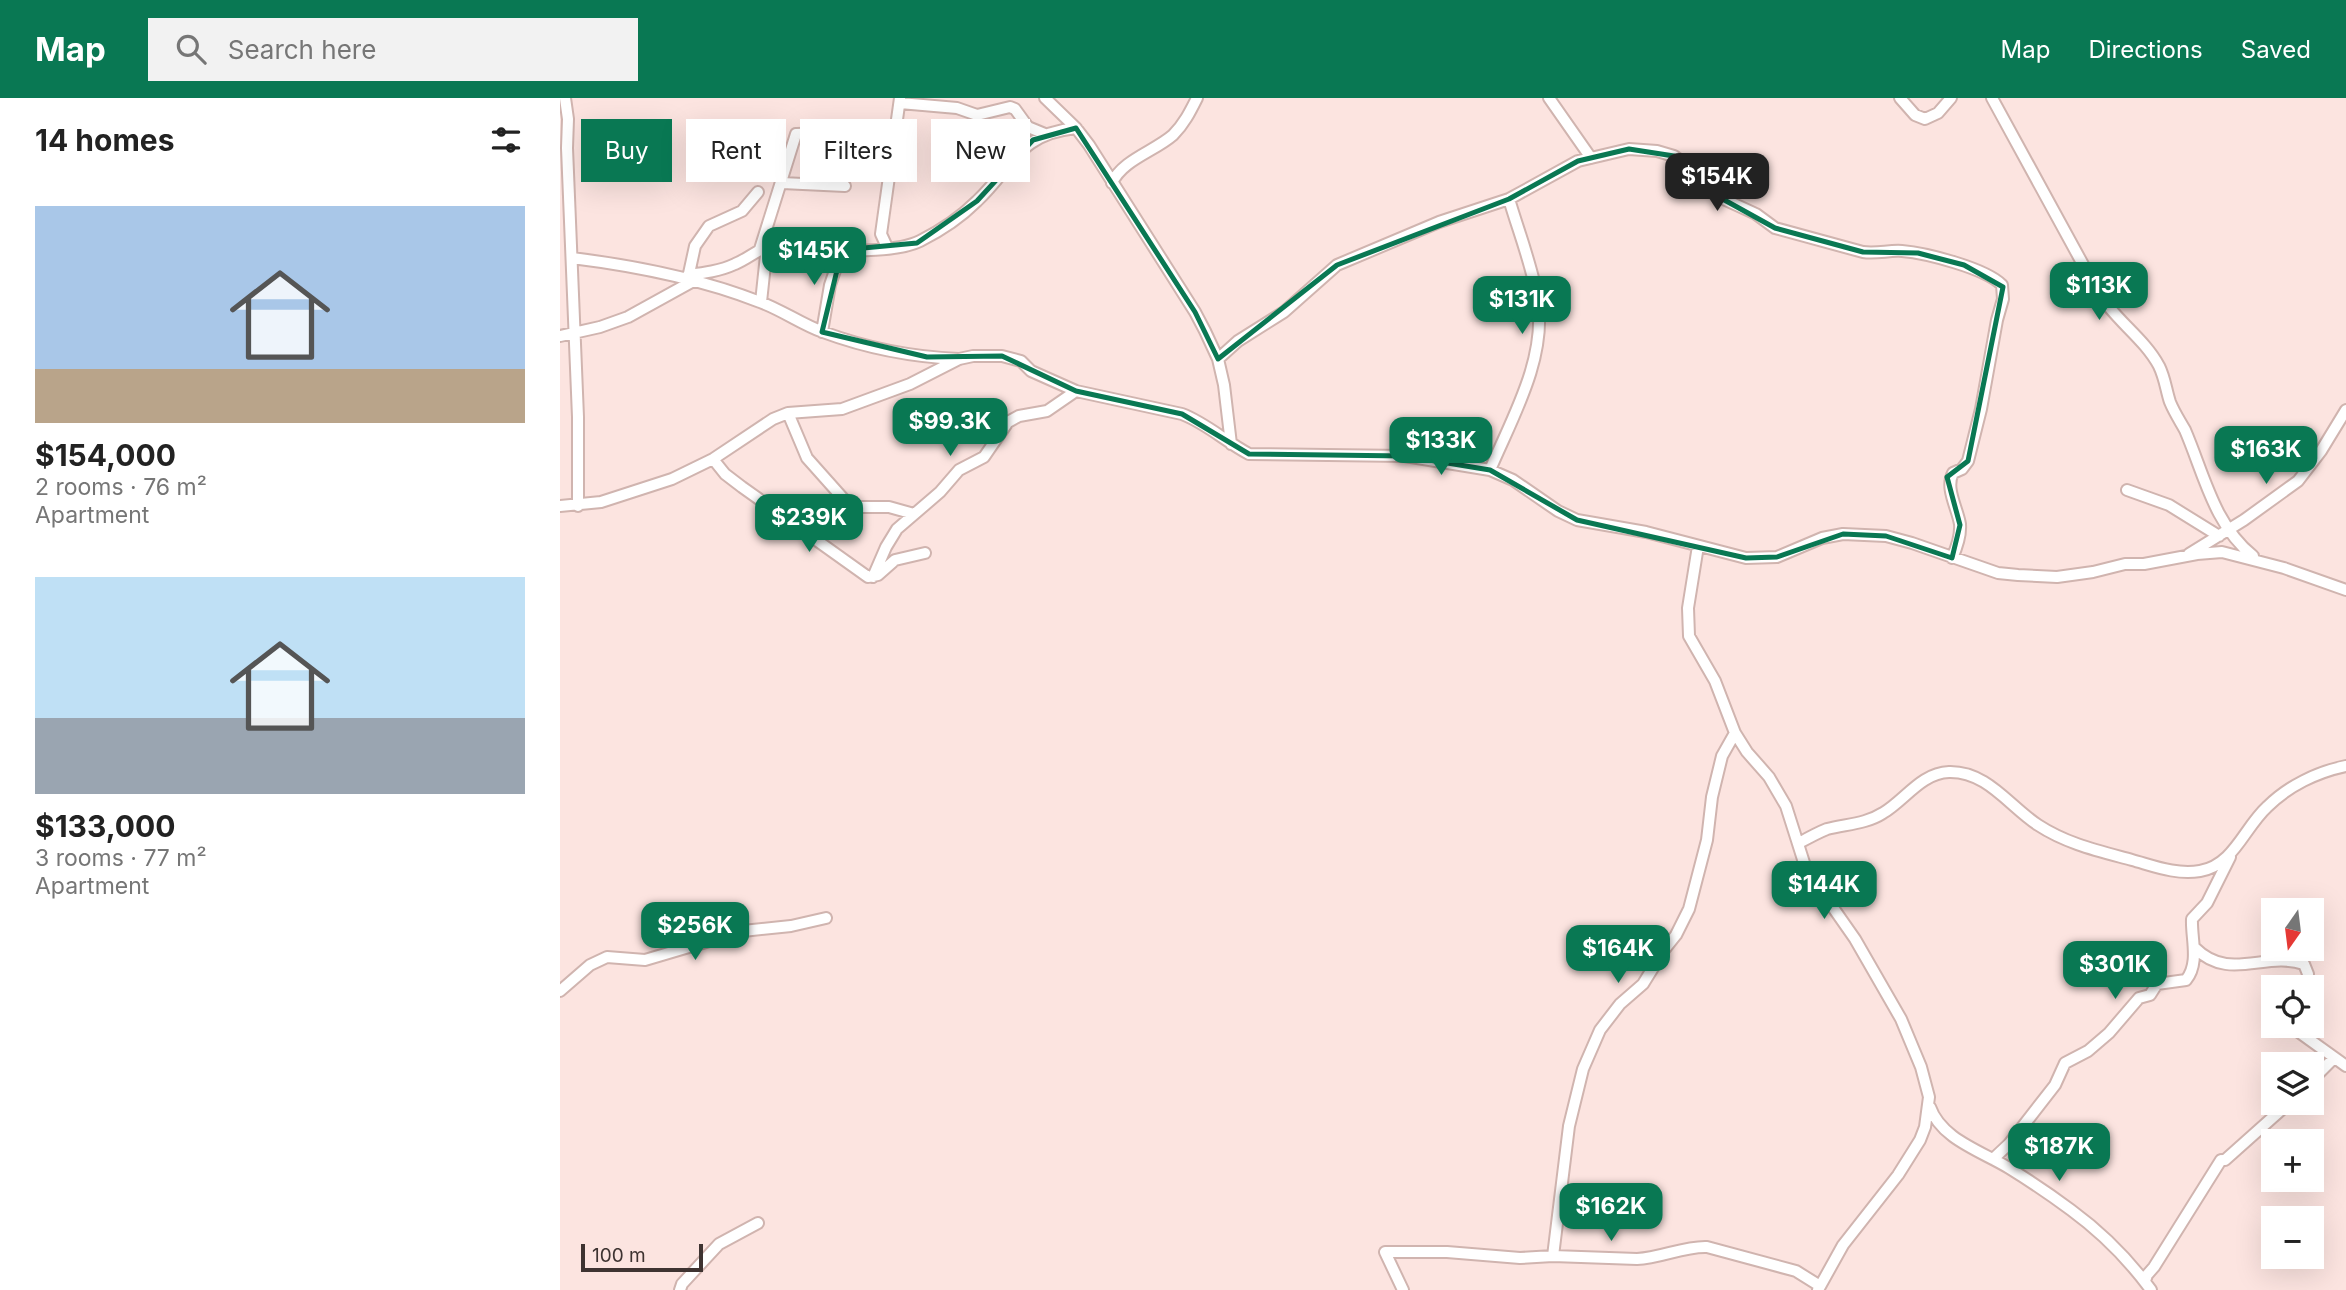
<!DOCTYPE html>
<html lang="en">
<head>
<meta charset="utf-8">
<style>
	body { margin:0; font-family:Inter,sans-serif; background:#f2f2f2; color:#222; height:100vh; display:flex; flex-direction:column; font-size:26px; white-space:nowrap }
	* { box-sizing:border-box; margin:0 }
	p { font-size:23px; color:#767676 }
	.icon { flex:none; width:38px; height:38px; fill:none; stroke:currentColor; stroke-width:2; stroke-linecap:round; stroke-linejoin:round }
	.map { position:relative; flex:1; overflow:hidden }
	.drawer { display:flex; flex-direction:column; background:#fff; width:560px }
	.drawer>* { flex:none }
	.banner { position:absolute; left:21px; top:21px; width:665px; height:63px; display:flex; gap:14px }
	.needle { width:46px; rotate:194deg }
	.fabs { position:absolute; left:1701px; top:800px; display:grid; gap:14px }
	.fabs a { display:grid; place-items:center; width:63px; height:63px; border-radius:0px; background:#fff; box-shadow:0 7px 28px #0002; font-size:35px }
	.scale { position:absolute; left:21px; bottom:18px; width:122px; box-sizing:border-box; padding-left:7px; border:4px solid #3e3331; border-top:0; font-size:19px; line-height:24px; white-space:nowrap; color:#3e3331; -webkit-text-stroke:5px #fce4e0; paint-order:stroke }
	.price { position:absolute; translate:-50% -60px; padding:0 16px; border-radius:14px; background:#097853; color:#fff; font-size:23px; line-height:46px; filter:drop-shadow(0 2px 4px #0008) }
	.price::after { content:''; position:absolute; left:50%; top:42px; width:21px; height:16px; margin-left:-10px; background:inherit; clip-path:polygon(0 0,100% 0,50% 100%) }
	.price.on { background:#222; color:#fff }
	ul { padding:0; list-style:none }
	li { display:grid; align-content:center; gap:14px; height:371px; padding:0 35px }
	li span { display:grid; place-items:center; height:217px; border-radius:0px; color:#555 }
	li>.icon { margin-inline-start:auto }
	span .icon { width:126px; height:126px; fill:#fffc; stroke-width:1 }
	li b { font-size:30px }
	h2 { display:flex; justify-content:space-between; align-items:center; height:84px; padding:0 35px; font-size:30px }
	.pill { padding:0 24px; border-radius:0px; background:#fff; box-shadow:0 7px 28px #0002; font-size:24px; line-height:63px }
	.pill.on { background:#097853; color:#fff }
	header { display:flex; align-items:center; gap:42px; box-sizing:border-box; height:98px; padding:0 35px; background:#097853; color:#fff }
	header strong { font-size:33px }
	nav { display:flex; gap:38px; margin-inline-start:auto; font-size:24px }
	.search { width:490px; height:63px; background:#f2f2f2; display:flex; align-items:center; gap:18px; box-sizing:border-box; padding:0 24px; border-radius:0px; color:#767676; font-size:26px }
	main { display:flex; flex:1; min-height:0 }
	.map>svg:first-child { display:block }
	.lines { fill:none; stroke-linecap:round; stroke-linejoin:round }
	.minor-casing { stroke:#d0b4af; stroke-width:14 }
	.minor { stroke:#fff; stroke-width:10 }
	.marked { fill:none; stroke:#097853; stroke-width:5; stroke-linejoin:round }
</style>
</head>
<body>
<header>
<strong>Map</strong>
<div class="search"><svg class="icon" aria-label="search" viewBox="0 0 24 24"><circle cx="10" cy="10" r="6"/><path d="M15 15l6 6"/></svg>Search here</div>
<nav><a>Map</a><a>Directions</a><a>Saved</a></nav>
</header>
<main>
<section class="drawer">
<h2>14 homes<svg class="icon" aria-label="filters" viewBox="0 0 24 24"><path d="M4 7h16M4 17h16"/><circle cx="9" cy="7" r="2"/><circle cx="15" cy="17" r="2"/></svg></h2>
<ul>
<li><span style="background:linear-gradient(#a9c7e8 75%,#b9a48a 0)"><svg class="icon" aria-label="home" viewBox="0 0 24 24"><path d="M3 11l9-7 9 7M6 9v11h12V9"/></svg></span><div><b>$154,000</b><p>2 rooms · 76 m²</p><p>Apartment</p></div></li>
<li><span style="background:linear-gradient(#bfe0f5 65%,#9aa5b1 0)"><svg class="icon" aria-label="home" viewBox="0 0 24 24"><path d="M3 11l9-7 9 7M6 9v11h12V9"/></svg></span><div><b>$133,000</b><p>3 rooms · 77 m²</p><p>Apartment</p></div></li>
</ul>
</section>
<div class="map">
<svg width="1786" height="1192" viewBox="0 0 1786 1192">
	<rect width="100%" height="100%" fill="#fce4e0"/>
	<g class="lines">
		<g class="minor-casing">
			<path id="minor" d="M5,0L8,21L7,50L18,319V408
				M485,0L516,30L529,47L635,214L645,233L658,261L664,287L671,346
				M989,0L1031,60
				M1340,0L1355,17L1365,21L1378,15L1391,0
				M1432,0L1538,194C1555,222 1584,240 1599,268C1605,280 1606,292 1610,304C1614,314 1620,323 1625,332C1644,376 1654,427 1693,458
				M340,5L397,10L417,17L450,9L455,11L468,29L485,36
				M222,85L285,88
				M552,85C562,62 595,53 613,37C624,26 630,14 637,0
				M327,149L321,136L340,0
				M200,151L236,36L300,34L337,35
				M12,160C77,168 139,180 200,204C222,212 241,226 263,234C306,250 353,259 399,261
				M128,177C144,175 160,173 175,166C190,160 201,148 218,145C235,142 253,149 271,151C292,154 340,153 360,143C380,133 401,119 417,103C454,68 458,36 516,30
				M128,180L135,148L149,128L182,113L198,94
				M201,204L207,148
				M262,234L270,187L282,152
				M0,238L40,229L68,219L135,182
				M658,261L678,243L724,214L777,167L879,124L949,101L1018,63L1069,51L1097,53L1114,58L1128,68L1159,99L1196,116L1215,130L1303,154C1317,156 1329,152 1342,153C1366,155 1425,170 1442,187L1443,201L1437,222L1421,311L1408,363L1402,371L1393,375C1385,390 1397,409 1400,426C1401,438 1397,449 1392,460
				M228,315L247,360L288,406L295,409H329L354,416
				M153,361L165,376L182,389L308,479L318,477L335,462L365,455
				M930,372C952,320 986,262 978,204C974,173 958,132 949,101
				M1567,392L1609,407L1659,438
				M0,408L41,404L112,381L153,361L213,321L228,315L282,311L350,286L399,261L413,258H442L461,263L471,273L516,293L622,316C646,325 666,344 689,356L845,358L930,372L953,382L998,413L1017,422L1086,434L1186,460L1217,459L1262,440L1283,436L1326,438L1352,445L1438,475L1458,477L1497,479L1533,474L1565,466H1584L1637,456L1662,454L1724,470L1786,492
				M1138,448L1128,510L1129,538L1155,583L1175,635L1187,654L1209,679L1226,708L1246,771L1295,841L1341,921L1361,969L1369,999L1365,1029L1360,1042L1338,1077L1283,1147L1258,1192
				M1629,456L1684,422L1738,383L1761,353L1786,312
				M313,479L326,449L337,431L380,394L399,372L424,359L448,324L459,318L487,313L516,293
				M1239,745C1248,740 1257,735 1267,731C1286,726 1306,726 1323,715C1345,702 1361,675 1389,674C1427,673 1449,708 1478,727C1507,746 1539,753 1572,762C1594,768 1616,777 1640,773C1674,767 1684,730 1707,709C1728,688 1757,674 1786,668
				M1635,850C1669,884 1705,853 1744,866L1748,876L1746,889
				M0,893L30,867L47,859L85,862L183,833L231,828L266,820
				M1734,928L1736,932L1786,968
				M1752,982L1774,960
				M1370,1009C1381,1041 1421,1053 1449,1070C1470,1083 1491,1097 1511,1112C1541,1134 1569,1162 1591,1192
				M1433,1061L1449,1046L1495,987L1505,965L1528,953L1549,935L1579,900L1590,897L1597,886L1626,882C1640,865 1631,840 1632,821L1647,805L1670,759
				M1665,1062L1730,1004
				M993,1158L1009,1028L1023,971L1040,932L1060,906L1083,886L1104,852L1116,837L1129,811L1147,742L1152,699L1162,658L1175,635
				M1585,1183L1587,1177L1594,1169L1661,1062
				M120,1192L122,1186L159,1146L198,1125
				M843,1192L825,1154H887L960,1160L993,1158L1077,1161C1101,1160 1124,1148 1147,1149L1236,1173L1260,1188"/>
		</g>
		<use href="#minor" class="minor"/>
	</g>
	<path class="marked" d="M516,30L635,214L658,261L777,167L949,101L1018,63L1069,51L1114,58L1159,99L1215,130L1303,154L1358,155L1404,167L1443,189L1408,363L1387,379L1400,427L1392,460L1326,438L1283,436L1217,459L1186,460L1017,422L930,372L845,358L689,356L622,316L516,293L442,258L367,259L262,234L282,152L357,145L417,103L473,42Z"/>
</svg>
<div class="fabs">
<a><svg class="needle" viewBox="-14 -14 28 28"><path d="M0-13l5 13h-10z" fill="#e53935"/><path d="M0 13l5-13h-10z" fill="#767676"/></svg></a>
<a><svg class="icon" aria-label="locate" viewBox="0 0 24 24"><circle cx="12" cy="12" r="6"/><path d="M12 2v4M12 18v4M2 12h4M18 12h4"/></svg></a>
<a><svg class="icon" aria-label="layers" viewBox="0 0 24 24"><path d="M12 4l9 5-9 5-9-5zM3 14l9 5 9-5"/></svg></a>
<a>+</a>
<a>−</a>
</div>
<div class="scale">100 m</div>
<b class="price on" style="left:1157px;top:115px">$154K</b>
<b class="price" style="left:254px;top:189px">$145K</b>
<b class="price" style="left:1539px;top:224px">$113K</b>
<b class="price" style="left:962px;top:238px">$131K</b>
<b class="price" style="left:390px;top:360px">$99.3K</b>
<b class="price" style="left:881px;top:379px">$133K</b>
<b class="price" style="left:1706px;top:388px">$163K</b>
<b class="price" style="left:249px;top:456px">$239K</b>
<b class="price" style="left:1264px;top:823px">$144K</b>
<b class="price" style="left:135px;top:864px">$256K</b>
<b class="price" style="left:1058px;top:887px">$164K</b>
<b class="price" style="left:1555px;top:903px">$301K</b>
<b class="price" style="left:1499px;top:1085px">$187K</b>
<b class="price" style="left:1051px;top:1145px">$162K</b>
<div class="banner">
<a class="pill on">Buy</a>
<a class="pill">Rent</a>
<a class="pill">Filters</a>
<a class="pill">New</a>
</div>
</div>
</main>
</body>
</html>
